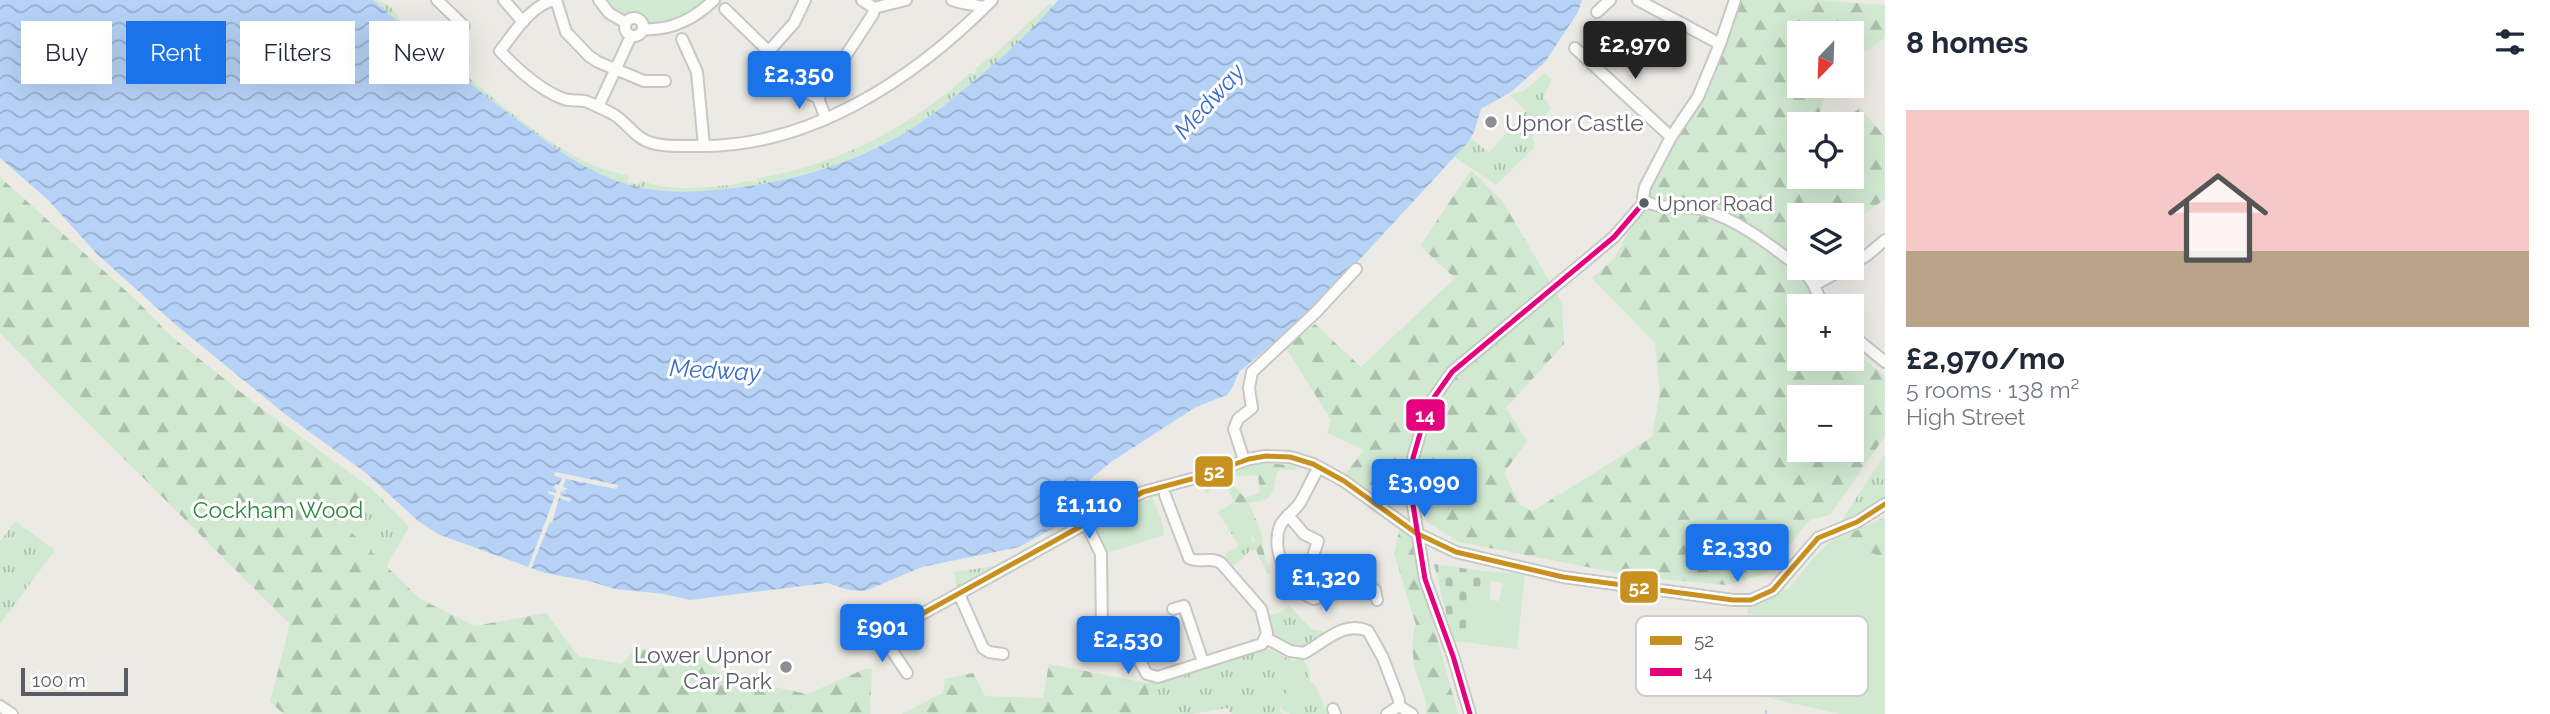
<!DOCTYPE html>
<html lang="en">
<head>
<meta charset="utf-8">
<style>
	body { margin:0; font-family:Raleway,sans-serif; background:#f6f6f7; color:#1f2937; height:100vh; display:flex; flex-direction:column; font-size:26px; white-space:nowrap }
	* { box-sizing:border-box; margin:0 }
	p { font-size:23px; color:#747a83 }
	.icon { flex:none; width:38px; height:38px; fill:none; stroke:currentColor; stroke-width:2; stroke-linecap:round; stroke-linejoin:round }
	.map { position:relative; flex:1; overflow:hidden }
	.drawer { display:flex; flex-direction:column; background:#fff; width:665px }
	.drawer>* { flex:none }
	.guide { position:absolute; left:21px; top:21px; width:665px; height:63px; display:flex; gap:14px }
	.needle { width:46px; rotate:203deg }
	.tools { position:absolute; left:1787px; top:21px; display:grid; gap:14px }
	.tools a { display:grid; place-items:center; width:77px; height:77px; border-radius:0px; background:#fff; box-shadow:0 7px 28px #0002; font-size:35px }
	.scale { position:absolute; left:21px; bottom:18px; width:107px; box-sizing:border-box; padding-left:7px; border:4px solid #5a5d63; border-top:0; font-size:19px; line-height:24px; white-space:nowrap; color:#5a5d63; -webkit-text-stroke:5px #fff; paint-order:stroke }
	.price { position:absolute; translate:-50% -60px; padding:0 16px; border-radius:7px; background:#1a73e8; color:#fff; font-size:23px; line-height:46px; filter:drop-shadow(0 2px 4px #0008) }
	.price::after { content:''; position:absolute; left:50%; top:42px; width:21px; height:16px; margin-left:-10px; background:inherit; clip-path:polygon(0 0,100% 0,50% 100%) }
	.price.active { background:#222; color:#fff }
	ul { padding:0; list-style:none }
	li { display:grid; align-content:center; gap:14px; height:371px; padding:0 21px }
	li span { display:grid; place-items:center; height:217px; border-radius:0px; color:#555 }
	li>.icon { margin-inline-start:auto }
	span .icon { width:126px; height:126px; fill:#fffc; stroke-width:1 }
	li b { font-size:30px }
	h2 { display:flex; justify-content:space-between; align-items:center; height:84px; padding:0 21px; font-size:30px }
	.pill { padding:0 24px; border-radius:0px; background:#fff; box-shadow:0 7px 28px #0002; font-size:24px; line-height:63px }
	.pill.active { background:#1a73e8; color:#fff }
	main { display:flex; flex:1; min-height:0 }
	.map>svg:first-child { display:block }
	.grass { fill:url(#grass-tufts) }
	.forest { fill:url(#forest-firs); fill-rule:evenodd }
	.cemetery { fill:url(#cemetery-stones) }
	.green { fill:#d1e9d1; fill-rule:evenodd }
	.water { fill:url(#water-waves) }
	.pier { fill:#ebeae4 }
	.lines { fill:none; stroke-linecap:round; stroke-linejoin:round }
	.stream { stroke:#b6d3f7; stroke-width:2 }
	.minor-casing { stroke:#c7c8c6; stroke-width:14 }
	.minor { stroke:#fcfcfb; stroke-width:10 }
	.bus-1-casing { stroke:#fff; stroke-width:10 }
	.bus-2-casing { stroke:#fff; stroke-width:10 }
	.bus-1 { stroke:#c8901e; stroke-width:5 }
	.bus-2 { stroke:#e5007d; stroke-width:5 }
	.poi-dot { fill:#8d8e90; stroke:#fff; stroke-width:2.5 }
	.bus-dot { fill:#5a5d63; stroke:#fff; stroke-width:2.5 }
	.labels { text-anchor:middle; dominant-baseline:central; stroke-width:6; stroke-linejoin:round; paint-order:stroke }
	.bus-label { font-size:21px; fill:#5a5d63; stroke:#fff; text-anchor:start }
	.poi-label { font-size:23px; fill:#5a5d63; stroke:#fff; text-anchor:start }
	.park-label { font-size:23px; fill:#2e873e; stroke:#fff }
	.water-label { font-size:24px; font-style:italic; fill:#386dcd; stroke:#fff }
	.key { fill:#fff; stroke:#ceced0; stroke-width:2 }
	.key-label { font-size:19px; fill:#5a5d63 }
	.line-badge { stroke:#fff; stroke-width:2.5 }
	.badge-label { font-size:19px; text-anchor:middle; font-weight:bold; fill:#fff }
</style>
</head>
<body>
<main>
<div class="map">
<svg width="1885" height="714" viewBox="0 0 1885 714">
	<defs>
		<pattern id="grass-tufts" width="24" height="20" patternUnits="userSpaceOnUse" patternTransform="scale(1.75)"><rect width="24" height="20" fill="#d1e9d1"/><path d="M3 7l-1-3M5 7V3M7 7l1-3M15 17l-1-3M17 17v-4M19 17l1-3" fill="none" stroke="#adc0ad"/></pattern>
		<pattern id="forest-firs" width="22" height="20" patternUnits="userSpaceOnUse" patternTransform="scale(1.75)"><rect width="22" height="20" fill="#d1e9d1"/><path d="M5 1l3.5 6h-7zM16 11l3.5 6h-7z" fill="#adc0ad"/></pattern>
		<pattern id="cemetery-stones" width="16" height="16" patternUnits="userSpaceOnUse" patternTransform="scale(1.75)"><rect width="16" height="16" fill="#d1e9d1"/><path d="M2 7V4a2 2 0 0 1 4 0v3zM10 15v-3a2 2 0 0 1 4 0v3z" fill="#adc0ad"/></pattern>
		<pattern id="water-waves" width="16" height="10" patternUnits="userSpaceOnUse" patternTransform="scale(1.75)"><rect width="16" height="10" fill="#b6d3f7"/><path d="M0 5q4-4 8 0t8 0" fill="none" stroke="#97aecc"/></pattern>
	</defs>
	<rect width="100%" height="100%" fill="#ebeae4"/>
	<path class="grass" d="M373,0C384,0 398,11 400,21L414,26L415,36L418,39H425C472,80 536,140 593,165C604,170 617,173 629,176L627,182L639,185L641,180C668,192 701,188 730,185C739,184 749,179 756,182L758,178C838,165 911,127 970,73L975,74L976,68L996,53L1050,3L1053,6C1033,31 1008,52 984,72C958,93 933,116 904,133C849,164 786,183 723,190C687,193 654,194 619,182C581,168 547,143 515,119C466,82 419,41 373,0Z
		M1545,73L1552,79L1543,98L1551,107L1533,135L1534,148L1496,185L1453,156L1471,138L1489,153L1526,111L1509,95L1524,91Z
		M1885,454V498L1844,521L1843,518Z
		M370,487L409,527L386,567L349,530Z
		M1234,502L1252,536L1251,538L1255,549L1250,551L1230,569L1222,561L1227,553L1239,546L1218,512Z
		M15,521L55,550L0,624V542Z
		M996,566H999L957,591L954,572Z
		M1289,605L1311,629L1326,632C1298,650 1303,653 1271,639L1265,616L1281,612Z
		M1266,648L1293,661L1303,659L1309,670L1310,683H1314L1328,714H1290L1282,710L1281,700L1280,712L1284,714H1232L1227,708L1191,714H1154L1146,683L1179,676Z"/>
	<path class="forest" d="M1742,0H1818L1885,5V38L1852,60V33H1799V86H1829L1820,111L1821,124H1799V177H1852V124H1837L1860,108L1885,137V199L1852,223V215H1799V268H1824L1821,271V306H1799V359H1852V349L1885,376V436L1830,515L1810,520L1765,574L1727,585L1639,577L1459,542L1427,522L1420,492L1390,504L1343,477L1364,450L1327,433L1331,420L1286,348L1315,324L1361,367L1455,278L1420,246L1471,170L1503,202L1562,303L1564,344L1506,408L1527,441L1504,473L1520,505L1533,511L1652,437L1660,393L1655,343L1592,278L1614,259L1686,123L1710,87ZM1799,397H1852V450H1799Z
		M0,177L135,299L171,336L253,402L371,488L349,530L420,599L475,626L546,613L578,656L622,664L635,648L699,657L723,676L807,694L865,669H872L870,714H284L270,702L290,624L64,399L0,333Z
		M1258,462L1296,466V470L1280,469C1273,477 1276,492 1268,498C1264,501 1254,502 1249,503L1261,532L1264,553L1271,574L1267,573L1253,544L1255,541L1226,486L1222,482L1206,493L1201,484L1219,476L1230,482L1245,498L1260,492L1258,475L1230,477L1232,472Z
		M1885,517V558L1859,549L1842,537Z
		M1400,528L1412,535L1414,554L1458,714H1426C1428,700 1421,688 1417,676C1413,663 1410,637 1416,625L1394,553Z
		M1049,664L1146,683L1154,714H902L943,693L945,679L973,673L985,696L1043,698Z"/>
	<path class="cemetery" d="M1434,564L1482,571L1479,601L1470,600L1464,642L1453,641Z"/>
	<path class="green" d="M602,0H709L682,20L654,26L635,15L615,14Z
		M1152,497L1161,518L1164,535L1107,553L1096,528Z
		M1842,537L1859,549L1885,558V714H1841L1765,697L1769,647L1748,621L1747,602L1764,601L1779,586L1787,591C1800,576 1824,539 1842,537Z
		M1482,571L1525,574L1517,649L1464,642L1470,600H1479ZM1491,581L1503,583L1499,601L1489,600Z
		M1297,679L1306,696L1302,698L1304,702L1294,708L1285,694L1289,691L1286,685Z"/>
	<path class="water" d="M0,0H373C420,41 466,82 516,119C548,143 582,169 620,182C655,194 689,193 725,189C788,183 852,164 906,132C934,115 958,94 982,74C1009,51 1036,27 1058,0H1582L1578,12L1545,62L1511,92L1481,109L1474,132L1469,141L1314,309L1239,372L1232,388L1227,395L1196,407L1111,462L1073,494L1070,500V513L1054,528L1019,547L922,567L865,591L849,590L827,583L690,600L664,594L615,589L589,581L545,573L440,535L418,521L366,473L285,414L176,325L98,255L47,199L0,158Z"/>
	<path class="pier" d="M555,472L618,485L617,489L566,479L563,487L568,489L563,490L566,493L561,491L560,495L571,499L570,502L559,498L552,523L550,522L530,571L527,570L555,496L548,493V491L556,493L557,490L552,487L556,486L554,484L559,485L562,478L554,476Z"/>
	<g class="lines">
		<path class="stream" d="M1766,714V711"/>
		<g class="minor-casing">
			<path id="minor" d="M437,0L464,26
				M504,0L523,22
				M554,0C530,6 515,32 500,51C517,69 539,90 564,99C570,101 578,100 585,101C593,104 601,108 609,112C626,119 633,138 652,143C665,147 680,146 694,146C809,149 914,79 992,0
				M556,0L566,32L589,56L598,62L644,81H665
				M599,0L609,13L626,23
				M862,0L874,8
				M952,0C963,5 974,3 984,8
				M1638,0L1720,44
				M725,9L795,77L808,93L818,98
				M1597,12L1610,0
				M625 27a9 9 0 1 1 18 0a9 9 0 1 1-18 0Z
				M644,29C672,31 694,19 714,0
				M682,39L697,72L704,146
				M1575,48L1671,137
				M769,51L794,23L805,0
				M598,107L631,36
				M826,119L818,98L873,14L874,8L906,0
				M1645,201L1643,197L1645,187L1671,137L1698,97L1720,44L1735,0
				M1645,201C1663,211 1685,204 1704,210C1739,220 1771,246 1799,267
				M1852,264L1866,256L1885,240
				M1799,268C1814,279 1815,291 1824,306
				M1816,284L1845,268
				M1852,335L1885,362
				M1244,460L1234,429L1238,419L1252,408L1249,388L1252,372L1316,312L1356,269
				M1319,467C1312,479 1307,490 1301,501C1296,511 1285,515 1280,526C1270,551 1290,590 1314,599L1341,592L1375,590L1377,600
				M1288,515L1304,534L1318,541L1314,553
				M1087,525L1101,554L1102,630C1110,650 1119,644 1135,653L1147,674L1158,677L1164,675L1262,644L1267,633L1261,609L1221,563C1210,556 1199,564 1189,558L1165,495
				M959,594L983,648L989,652L1003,654
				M1173,609L1184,606L1203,662
				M882,636L907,673
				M1266,638L1290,651L1304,653C1324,643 1343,620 1368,631L1383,658L1399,700V706L1387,714
				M868,639L882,636L1143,492L1199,477L1249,459L1266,456L1290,457L1313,464L1344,481L1416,533L1456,552L1563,577L1733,600H1751L1773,590L1818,538L1857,522L1885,504
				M0,706L12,714
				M1399,706L1412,714
				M1333,709L1335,714
				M1470,714L1453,656L1425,579L1413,505V458L1428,406L1452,372L1614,237L1645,201"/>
		</g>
		<use href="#minor" class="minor"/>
		<g class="bus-1-casing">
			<path id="bus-1" d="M868,639L882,636L1143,492L1199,477L1249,459L1266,456L1290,457L1313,464L1344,481L1416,533L1456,552L1563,577L1733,600H1751L1773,590L1818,538L1857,522L1885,504"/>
		</g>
		<g class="bus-2-casing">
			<path id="bus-2" d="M1470,714L1453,656L1425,579L1413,505V458L1428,406L1452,372L1614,237L1645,201"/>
		</g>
		<use href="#bus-1" class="bus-1"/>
		<use href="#bus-2" class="bus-2"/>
	</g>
	<g class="poi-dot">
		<circle cx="1491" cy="122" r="7"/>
		<circle cx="786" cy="667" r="7"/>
	</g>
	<circle class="bus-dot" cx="1644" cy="203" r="6"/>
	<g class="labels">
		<g class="bus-label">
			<text x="1657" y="203">Upnor Road</text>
		</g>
		<g class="poi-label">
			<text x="1505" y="122">Upnor Castle</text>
			<text x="772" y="654" text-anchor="end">Lower Upnor<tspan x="772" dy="26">Car Park</tspan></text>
		</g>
		<g class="park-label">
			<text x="278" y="509">Cockham Wood</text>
		</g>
		<g class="water-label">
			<text transform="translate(1209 101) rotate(-48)">Medway</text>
			<text transform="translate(715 370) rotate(3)">Medway</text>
		</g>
	</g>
	<rect x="1636" y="616" width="232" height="80" rx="10" class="key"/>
	<rect x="1650" y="636" width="32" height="9" fill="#c8901e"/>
	<rect x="1650" y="668" width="32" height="8" fill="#e5007d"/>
	<g class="key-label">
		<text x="1694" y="647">52</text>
		<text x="1694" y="679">14</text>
	</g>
	<g class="line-badge">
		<rect x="1405" y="398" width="41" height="34" rx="7" fill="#e5007d"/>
		<rect x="1194" y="455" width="40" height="33" rx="7" fill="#c8901e"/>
		<rect x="1619" y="570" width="40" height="34" rx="7" fill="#c8901e"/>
	</g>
	<g class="badge-label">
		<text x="1425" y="422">14</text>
		<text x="1214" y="478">52</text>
		<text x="1639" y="594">52</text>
	</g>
</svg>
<div class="tools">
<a><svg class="needle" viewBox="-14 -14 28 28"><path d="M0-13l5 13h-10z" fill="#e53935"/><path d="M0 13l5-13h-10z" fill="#747a83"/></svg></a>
<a><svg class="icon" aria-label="locate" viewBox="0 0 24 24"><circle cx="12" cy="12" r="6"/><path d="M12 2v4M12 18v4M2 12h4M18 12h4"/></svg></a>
<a><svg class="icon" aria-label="layers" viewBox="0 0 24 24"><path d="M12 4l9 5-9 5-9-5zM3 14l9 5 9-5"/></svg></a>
<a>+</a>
<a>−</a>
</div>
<div class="scale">100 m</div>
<b class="price active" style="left:1635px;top:81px">£2,970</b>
<b class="price" style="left:799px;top:111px">£2,350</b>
<b class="price" style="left:1424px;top:519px">£3,090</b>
<b class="price" style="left:1089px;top:541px">£1,110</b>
<b class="price" style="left:1737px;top:584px">£2,330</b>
<b class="price" style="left:1326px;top:614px">£1,320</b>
<b class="price" style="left:882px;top:664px">£901</b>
<b class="price" style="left:1128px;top:676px">£2,530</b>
<div class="guide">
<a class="pill">Buy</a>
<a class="pill active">Rent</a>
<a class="pill">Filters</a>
<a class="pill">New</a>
</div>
</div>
<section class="drawer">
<h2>8 homes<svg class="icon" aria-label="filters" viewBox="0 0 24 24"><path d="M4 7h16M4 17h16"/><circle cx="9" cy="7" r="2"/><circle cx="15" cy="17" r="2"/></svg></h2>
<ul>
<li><span style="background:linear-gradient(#f6c9c9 65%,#b9a48a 0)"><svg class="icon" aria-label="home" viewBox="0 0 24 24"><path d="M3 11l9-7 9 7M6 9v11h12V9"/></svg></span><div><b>£2,970/mo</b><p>5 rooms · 138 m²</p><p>High Street</p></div></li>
</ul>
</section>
</main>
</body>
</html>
